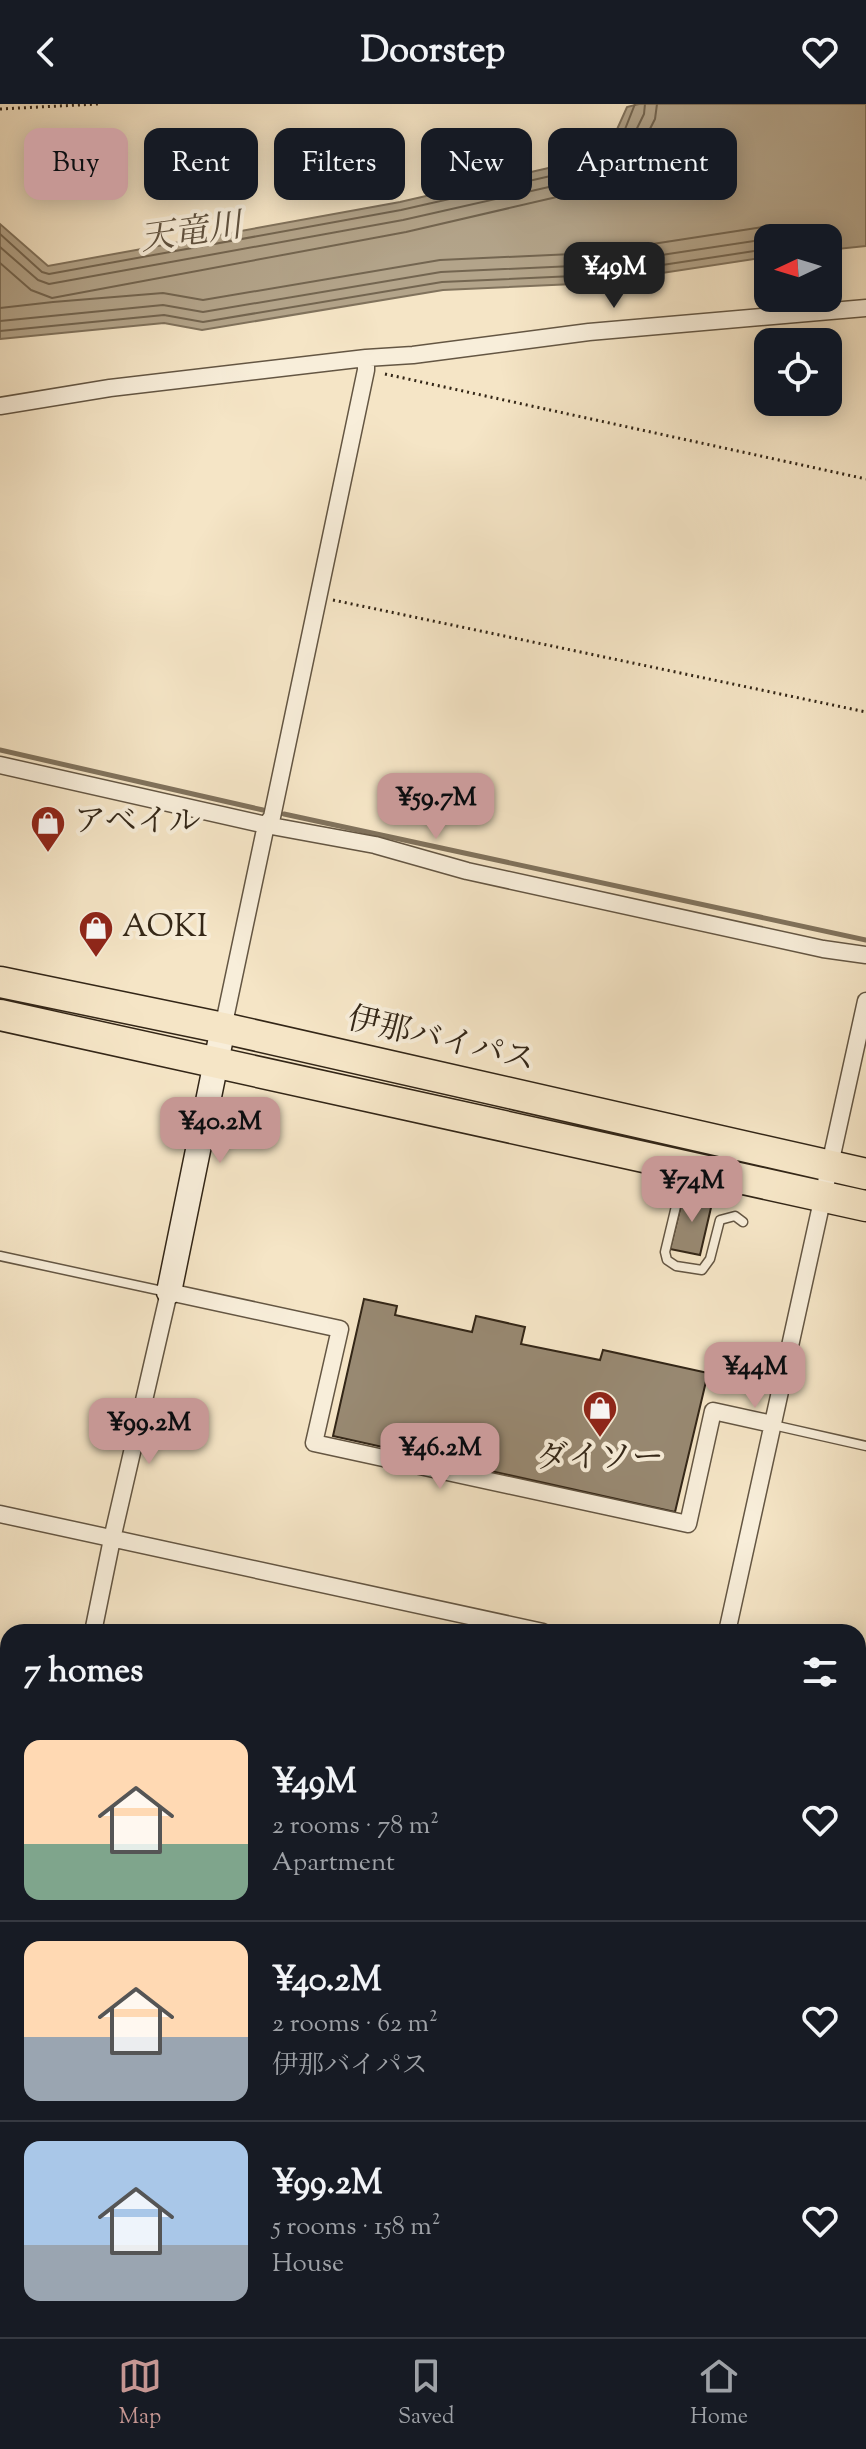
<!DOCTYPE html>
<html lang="en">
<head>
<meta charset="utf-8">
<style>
	body { margin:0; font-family:"Sorts Mill Goudy","Noto Serif JP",serif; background:#20242c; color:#f1f3f6; height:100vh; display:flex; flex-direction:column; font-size:30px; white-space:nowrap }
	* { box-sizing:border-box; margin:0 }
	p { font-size:26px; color:#9ea1a6 }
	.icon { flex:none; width:44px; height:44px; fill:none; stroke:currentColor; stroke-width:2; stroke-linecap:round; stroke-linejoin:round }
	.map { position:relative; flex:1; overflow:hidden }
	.drawer { position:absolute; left:0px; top:1520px; width:866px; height:714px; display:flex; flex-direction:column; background:#171b24; border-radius:24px 24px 0 0; box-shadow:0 4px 20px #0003 }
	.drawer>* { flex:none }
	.guide { position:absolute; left:24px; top:24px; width:818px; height:72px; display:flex; gap:16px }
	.needle { width:52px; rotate:266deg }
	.buttons { position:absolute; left:754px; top:120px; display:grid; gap:16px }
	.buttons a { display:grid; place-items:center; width:88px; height:88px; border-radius:16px; background:#171b24; box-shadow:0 4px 20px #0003; font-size:40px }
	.price { position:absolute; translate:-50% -68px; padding:0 18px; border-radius:16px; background:#c59692; color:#111; font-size:26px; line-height:52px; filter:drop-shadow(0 2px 4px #0008) }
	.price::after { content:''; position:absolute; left:50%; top:48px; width:24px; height:18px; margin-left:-12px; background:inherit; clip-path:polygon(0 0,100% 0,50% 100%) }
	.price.on { background:#222; color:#fff }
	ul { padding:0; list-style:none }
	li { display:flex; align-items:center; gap:24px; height:200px; padding:0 24px }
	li+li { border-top:2px solid #363941 }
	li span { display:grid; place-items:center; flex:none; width:224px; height:160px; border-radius:16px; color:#555 }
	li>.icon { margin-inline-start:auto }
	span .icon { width:96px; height:96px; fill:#fffc; stroke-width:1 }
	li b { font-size:34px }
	h2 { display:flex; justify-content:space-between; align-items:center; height:96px; padding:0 24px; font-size:34px }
	.tag { padding:0 28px; border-radius:16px; background:#171b24; box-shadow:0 4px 20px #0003; font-size:28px; line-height:72px }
	.tag.on { background:#c59692; color:#111 }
	header { display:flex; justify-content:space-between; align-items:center; height:104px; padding:0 24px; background:#171b24; font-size:36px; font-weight:700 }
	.tabs { display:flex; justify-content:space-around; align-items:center; height:112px; border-top:2px solid #363941; background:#171b24; font-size:22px; color:#9ea1a6 }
	.tabs a { display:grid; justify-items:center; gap:4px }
	.tabs .on { color:#c59692 }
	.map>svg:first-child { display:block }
	.water { fill:#b3a48a; stroke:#80725c; stroke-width:2 }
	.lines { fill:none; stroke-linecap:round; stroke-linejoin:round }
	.shore { stroke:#736550; stroke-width:2 }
	.stream { stroke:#80725c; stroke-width:5 }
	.building { fill:#988972; stroke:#332617; stroke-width:2 }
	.lane-casing { stroke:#645643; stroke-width:11 }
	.street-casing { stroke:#645643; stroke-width:19 }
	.secondary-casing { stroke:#332617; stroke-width:27 }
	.highway-casing { stroke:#332617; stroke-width:33 }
	.path { stroke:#332617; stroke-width:3; stroke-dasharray:2 4; stroke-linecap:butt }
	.lane { stroke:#f8eeda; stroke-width:8 }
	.street { stroke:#f8eeda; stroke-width:16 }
	.secondary { stroke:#f8eeda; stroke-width:24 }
	.highway { stroke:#f5e5c6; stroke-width:30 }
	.rail-casing { stroke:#332617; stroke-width:8 }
	.rail { stroke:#f8eeda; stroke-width:5; stroke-dasharray:15; stroke-linecap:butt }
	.labels { text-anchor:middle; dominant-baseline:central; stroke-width:8; stroke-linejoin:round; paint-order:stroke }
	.poi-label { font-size:32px; fill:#332617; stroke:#f8eeda; text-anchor:start }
	.street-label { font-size:32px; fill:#332617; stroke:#f8eeda }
	.water-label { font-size:34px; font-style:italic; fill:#60523f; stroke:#f8eeda }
</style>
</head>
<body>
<header><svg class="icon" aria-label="back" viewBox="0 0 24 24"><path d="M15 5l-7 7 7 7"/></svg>Doorstep<svg class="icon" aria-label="heart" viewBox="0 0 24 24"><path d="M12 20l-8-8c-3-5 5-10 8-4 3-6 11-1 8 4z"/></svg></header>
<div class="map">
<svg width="866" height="2233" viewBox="0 0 866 2233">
	<rect width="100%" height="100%" fill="#f5e5c6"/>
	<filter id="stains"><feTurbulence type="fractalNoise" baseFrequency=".0025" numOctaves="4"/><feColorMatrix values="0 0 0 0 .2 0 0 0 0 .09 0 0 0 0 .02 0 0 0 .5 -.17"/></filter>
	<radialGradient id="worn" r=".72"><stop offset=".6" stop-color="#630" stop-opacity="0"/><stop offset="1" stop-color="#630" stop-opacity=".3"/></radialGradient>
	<path class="water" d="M639,0H866V142L828,146V134H768V153L596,179L443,186L202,226L164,219L0,235V120L48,162L400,98L566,60L610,41L627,3Z"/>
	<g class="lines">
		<path class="shore" d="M0,130L42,168L49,170L401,106L568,68L613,48L618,43L635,0
			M0,143L38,176L49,180L403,116L571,78L623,53L644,10L645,0
			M0,159L31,186L52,194L406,128L574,89L631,62L655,15L657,0
			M0,204L53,198L163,189L203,196L440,156L594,149L763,123L778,125L790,134
			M0,217L163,201L203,208L441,168L595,161L768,135
			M0,227L164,211L203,218L442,178L596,171L768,145"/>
		<path class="stream" d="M0,646L263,706
			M284,710L866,836"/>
	</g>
	<path class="building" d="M684,1089L713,1095L700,1151L670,1145Z
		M364,1195L397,1202L395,1211L472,1228L476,1212L525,1223L521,1240L600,1256L603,1246L708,1269L675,1408L333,1332Z"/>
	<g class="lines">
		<g class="lane-casing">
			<path id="lane" d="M684,1069L665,1148L667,1156L676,1162L702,1166L710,1155L720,1116L735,1112L743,1118
				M0,1152L167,1188
				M773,1321L866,1342
				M858,2194L866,2195"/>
		</g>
		<g class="street-casing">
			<path id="street" d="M0,302L110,284L366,254L413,251L589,228L866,204
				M0,661L266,721L375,741L467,767L823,845L866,851
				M223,924L266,721L272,713L366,266V254
				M0,1410L543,1528
				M93,1528L112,1435L169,1188L340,1225L314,1339L688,1420L713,1307L772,1320
				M727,1528L866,897
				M858,1597L866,1599
				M0,1670L8,1671
				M858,1855L866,1857
				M0,1910L8,1878
				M0,2073H8
				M371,2226L380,2233
				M78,2233L80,2226
				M578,2233L583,2226"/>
		</g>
		<g class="secondary-casing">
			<path id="secondary" d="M169,1188L223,924"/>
		</g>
		<g class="highway-casing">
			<path id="highway" d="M0,878L223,924L866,1070
				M0,911L866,1102
				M0,1843L8,1842
				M858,2014L866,2016"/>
		</g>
		<path class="path" d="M0,5L98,0
			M385,270L866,375
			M333,496L866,608"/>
		<use href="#lane" class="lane"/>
		<use href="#street" class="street"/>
		<use href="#secondary" class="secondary"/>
		<use href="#highway" class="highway"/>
		<g class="rail-casing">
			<path id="rail" d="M0,1691L8,1693
				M858,1878L866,1880"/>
		</g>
		<use href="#rail" class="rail"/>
	</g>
	<defs>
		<g id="shop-pin" transform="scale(1.8)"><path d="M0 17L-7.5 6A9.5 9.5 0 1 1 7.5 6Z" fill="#8f2418" stroke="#f8eeda"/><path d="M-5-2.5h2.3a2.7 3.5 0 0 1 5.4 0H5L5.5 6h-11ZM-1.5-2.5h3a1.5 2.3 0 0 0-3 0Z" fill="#fff"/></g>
	</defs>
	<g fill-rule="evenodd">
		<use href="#shop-pin" x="48" y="719"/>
		<use href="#shop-pin" x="96" y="824"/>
		<use href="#shop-pin" x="600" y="1304"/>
	</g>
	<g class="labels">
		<g class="poi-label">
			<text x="74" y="719">アベイル</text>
			<text x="122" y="824">AOKI</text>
			<text x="600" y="1355" text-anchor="middle">ダイソー</text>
		</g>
		<g class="street-label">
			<text transform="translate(441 937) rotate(13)">伊那バイパス</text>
		</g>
		<g class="water-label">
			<text transform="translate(191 130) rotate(-8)">天竜川</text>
		</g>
	</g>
	<rect width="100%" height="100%" filter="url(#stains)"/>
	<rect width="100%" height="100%" fill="url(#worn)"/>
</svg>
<div class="buttons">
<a><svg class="needle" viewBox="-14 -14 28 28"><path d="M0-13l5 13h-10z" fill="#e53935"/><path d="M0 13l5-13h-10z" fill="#9ea1a6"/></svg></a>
<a><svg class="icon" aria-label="locate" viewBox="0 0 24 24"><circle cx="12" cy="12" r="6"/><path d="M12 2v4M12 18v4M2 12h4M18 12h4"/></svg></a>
</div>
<b class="price on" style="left:614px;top:206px">¥49M</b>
<b class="price" style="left:436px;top:737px">¥59.7M</b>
<b class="price" style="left:220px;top:1061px">¥40.2M</b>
<b class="price" style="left:692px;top:1120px">¥74M</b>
<b class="price" style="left:755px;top:1306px">¥44M</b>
<b class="price" style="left:149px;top:1362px">¥99.2M</b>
<b class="price" style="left:440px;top:1387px">¥46.2M</b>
<div class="guide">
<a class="tag on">Buy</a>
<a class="tag">Rent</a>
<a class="tag">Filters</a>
<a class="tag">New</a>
<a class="tag">Apartment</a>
</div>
<section class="drawer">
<h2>7 homes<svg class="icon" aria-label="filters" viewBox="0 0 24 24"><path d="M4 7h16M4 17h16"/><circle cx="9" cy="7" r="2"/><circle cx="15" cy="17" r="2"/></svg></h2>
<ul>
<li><span style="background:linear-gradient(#ffd9b3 65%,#7fa58c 0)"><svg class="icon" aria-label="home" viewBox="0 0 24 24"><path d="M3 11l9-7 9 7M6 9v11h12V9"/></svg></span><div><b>¥49M</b><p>2 rooms · 78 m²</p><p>Apartment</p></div><svg class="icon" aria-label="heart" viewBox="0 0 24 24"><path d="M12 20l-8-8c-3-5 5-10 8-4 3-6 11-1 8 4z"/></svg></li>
<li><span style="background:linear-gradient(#ffd9b3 60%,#9aa5b1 0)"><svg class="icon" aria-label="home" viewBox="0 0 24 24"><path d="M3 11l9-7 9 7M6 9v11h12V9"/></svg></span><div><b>¥40.2M</b><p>2 rooms · 62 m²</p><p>伊那バイパス</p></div><svg class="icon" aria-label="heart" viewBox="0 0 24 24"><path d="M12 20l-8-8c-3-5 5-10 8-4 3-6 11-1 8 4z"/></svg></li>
<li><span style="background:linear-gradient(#a9c7e8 65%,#9aa5b1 0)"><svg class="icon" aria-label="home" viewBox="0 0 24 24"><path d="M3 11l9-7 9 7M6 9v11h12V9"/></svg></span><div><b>¥99.2M</b><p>5 rooms · 158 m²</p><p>House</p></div><svg class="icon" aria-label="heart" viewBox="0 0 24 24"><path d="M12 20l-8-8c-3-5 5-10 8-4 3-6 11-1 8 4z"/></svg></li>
</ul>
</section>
</div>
<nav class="tabs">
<a class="on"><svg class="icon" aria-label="map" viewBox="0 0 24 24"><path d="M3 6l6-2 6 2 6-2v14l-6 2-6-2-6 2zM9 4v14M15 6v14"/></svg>Map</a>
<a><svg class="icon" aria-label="saved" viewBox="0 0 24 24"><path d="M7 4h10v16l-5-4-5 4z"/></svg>Saved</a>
<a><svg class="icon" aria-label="home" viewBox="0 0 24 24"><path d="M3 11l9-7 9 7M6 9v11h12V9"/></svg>Home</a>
</nav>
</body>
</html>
